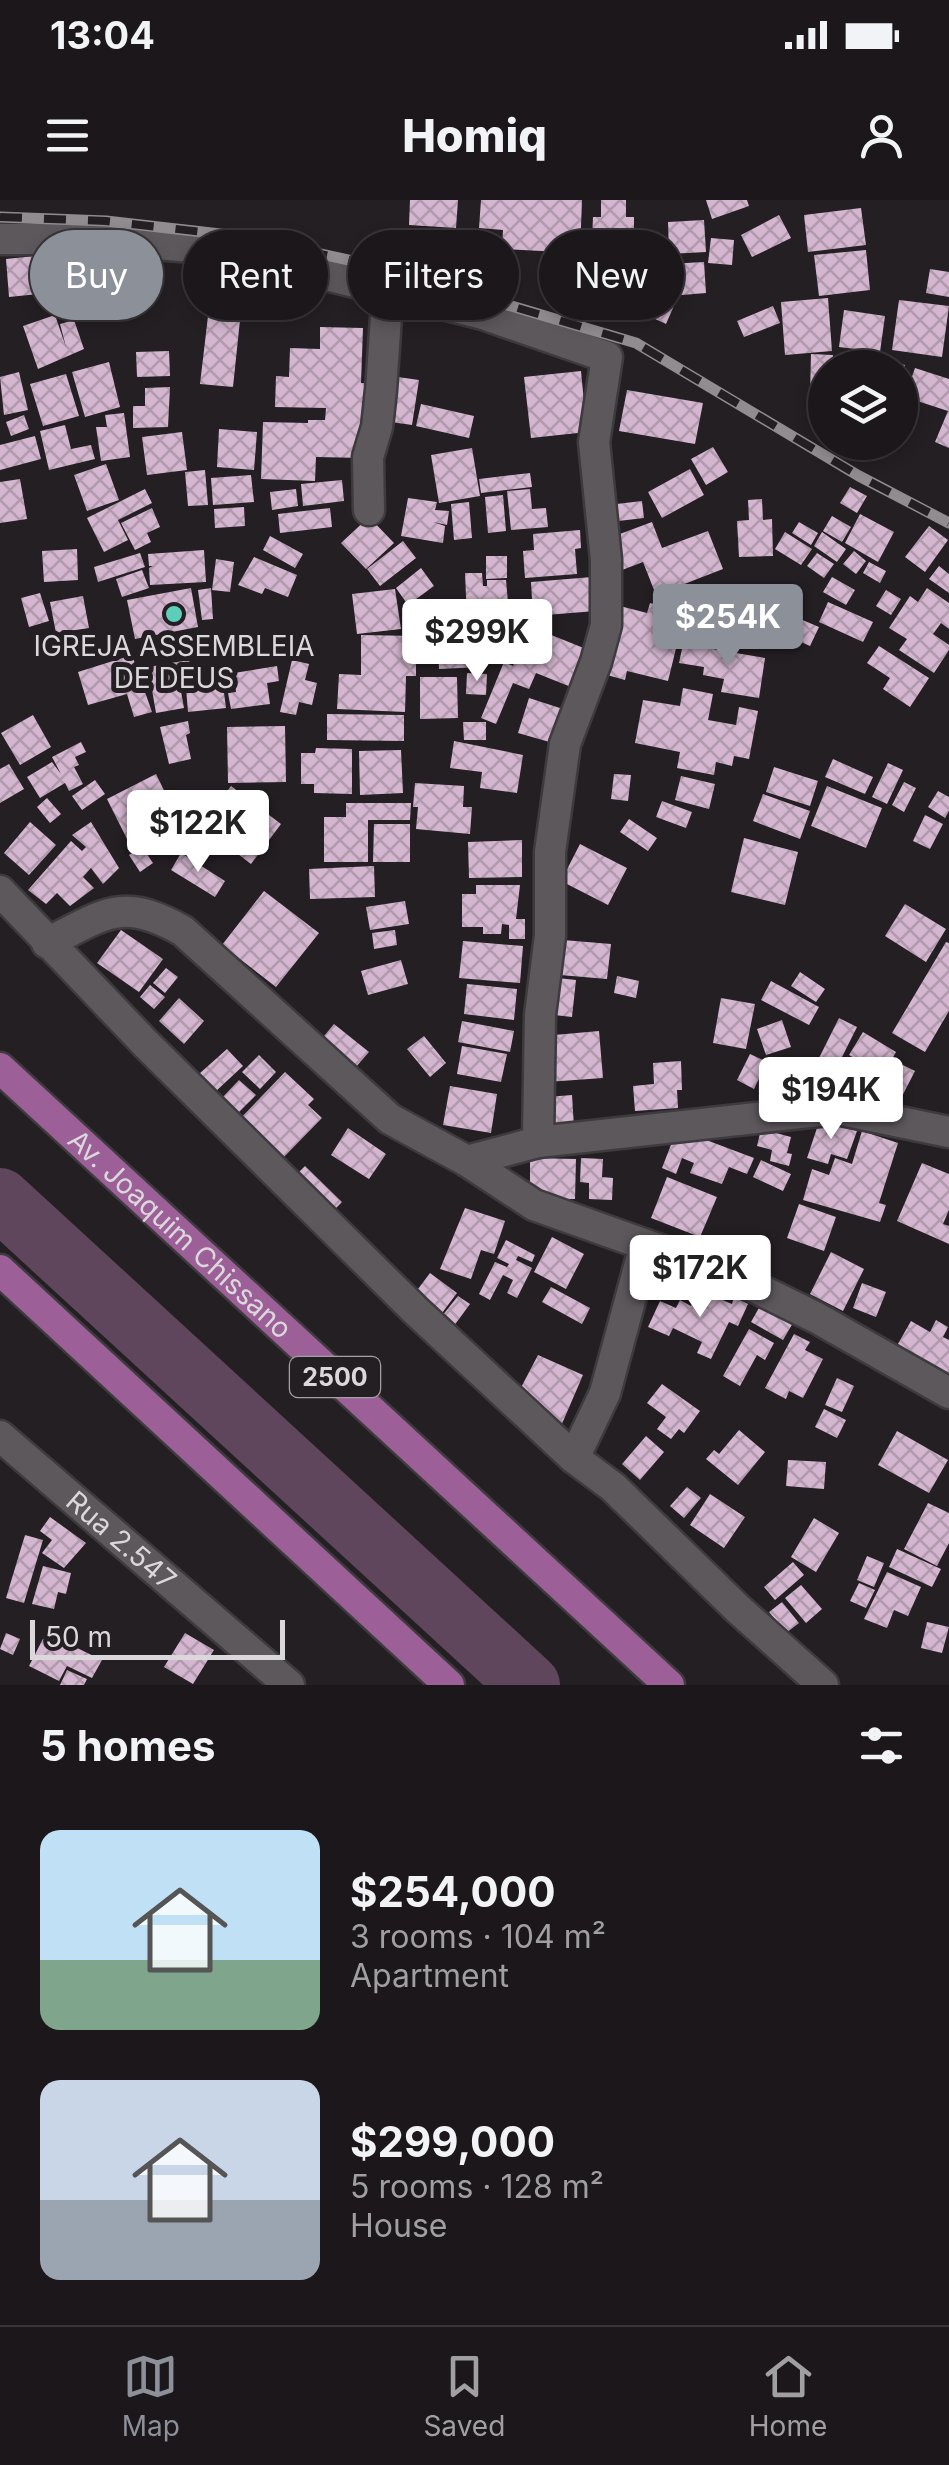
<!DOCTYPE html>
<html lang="en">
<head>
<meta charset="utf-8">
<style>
	body { margin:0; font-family:Inter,sans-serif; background:#242023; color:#f1f3f6; height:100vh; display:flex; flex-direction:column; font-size:38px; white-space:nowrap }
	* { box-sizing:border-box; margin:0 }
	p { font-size:32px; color:#a09fa2 }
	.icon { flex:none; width:55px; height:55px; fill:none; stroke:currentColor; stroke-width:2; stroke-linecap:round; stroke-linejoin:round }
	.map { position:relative; height:1485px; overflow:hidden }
	.details { display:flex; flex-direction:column; background:#1b171a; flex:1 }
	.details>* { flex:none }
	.top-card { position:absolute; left:30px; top:30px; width:890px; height:90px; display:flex; gap:20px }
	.controls { position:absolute; left:808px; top:150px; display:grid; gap:20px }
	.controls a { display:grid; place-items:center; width:110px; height:110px; border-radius:50%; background:#1b171a; box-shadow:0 5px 15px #0003,0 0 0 2px #393639; font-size:50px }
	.scale { position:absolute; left:30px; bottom:25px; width:255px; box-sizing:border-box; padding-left:10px; border:5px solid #dbd8db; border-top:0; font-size:28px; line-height:35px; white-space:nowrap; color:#dbd8db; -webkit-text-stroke:8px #241f23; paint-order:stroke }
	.price { position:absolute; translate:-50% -85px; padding:0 22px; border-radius:10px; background:#fff; color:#222; font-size:32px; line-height:65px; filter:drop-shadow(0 2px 5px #0008) }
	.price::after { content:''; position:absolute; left:50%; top:60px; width:30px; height:22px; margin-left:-15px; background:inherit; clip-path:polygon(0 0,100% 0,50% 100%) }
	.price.current { background:#8c9099; color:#fff }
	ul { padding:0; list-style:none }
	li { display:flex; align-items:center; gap:30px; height:250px; padding:0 40px }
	li span { display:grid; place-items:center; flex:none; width:280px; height:200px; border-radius:20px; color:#555 }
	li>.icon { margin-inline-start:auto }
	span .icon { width:120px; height:120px; fill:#fffc; stroke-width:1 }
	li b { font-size:42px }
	h2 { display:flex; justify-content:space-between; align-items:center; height:120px; padding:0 40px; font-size:42px }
	.chip { padding:0 35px; border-radius:45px; background:#1b171a; box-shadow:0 5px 15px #0003,0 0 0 2px #393639; font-size:35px; line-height:90px }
	.chip.current { background:#8c9099; color:#fff }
	.status { display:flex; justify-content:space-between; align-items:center; height:70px; padding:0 50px; background:#1b171a; direction:ltr }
	.status svg { height:28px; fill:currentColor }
	header { display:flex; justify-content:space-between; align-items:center; height:130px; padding:0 40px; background:#1b171a; font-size:45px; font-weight:800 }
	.tabs { display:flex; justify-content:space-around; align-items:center; height:140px; border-top:2px solid #393639; background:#1b171a; font-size:28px; color:#a09fa2 }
	.tabs a { display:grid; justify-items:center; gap:5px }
	.tabs .current { color:#8c9099 }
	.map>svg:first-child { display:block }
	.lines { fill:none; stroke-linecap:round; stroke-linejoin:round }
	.river { stroke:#60465d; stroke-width:62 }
	.building { fill:url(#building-cross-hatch) }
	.minor-casing { stroke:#3e3b3e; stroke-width:35 }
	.major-casing { stroke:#3e3b3e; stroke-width:35 }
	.minor { stroke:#5d585c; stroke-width:30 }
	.major { stroke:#9c5f97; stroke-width:30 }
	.rail-casing { stroke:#908c8f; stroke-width:11 }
	.rail { stroke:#241f23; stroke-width:8; stroke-dasharray:22; stroke-linecap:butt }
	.poi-dot { fill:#5cceba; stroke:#241f23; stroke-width:4 }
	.labels { text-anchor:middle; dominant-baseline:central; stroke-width:10; stroke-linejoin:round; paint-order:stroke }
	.shield { fill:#241f23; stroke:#a4a0a4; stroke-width:2.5 }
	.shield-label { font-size:25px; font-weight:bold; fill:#dbd8db }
	.poi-label { font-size:28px; fill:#dbd8db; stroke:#241f23 }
	.street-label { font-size:28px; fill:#dbd8db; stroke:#241f23 }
</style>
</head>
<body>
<div class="status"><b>13:04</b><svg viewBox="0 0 49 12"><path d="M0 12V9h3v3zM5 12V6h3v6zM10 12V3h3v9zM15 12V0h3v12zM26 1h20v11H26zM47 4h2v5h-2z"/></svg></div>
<header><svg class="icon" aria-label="menu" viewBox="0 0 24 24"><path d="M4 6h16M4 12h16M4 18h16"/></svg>Homiq<svg class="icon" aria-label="person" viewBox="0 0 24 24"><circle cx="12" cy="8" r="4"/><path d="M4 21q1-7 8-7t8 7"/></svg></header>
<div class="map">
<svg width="949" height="1485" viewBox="0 0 949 1485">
	<defs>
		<pattern id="building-cross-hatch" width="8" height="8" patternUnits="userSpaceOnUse" patternTransform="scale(2.5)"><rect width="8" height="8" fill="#d4b6d0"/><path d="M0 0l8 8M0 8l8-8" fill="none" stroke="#b099ac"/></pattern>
	</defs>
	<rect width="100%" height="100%" fill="#241f23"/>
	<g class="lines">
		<path class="river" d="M0,999L529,1485"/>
	</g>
	<path class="building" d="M410,0H458L456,28L409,25Z
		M481,0H582L580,53L502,49L503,30L479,28Z
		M601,0H626V17H634V39L592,40L593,17H601Z
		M706,0H747L749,6L712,19Z
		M861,8L866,45L808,52L804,15Z
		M779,15L791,38L752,57L741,35Z
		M704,20L706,52L669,54L668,22Z
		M711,38L734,40L732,65L708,63Z
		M148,46L160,93L121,103L109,56Z
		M866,50L870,90L819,96L814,55Z
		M54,54L58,92L9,97L6,59Z
		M611,56L663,80L657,93L676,101L666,124L629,107L637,89L603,73Z
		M104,57L113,86L99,91L90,62Z
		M704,62L706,93L670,96L668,64Z
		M930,69L949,72V97L926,93Z
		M828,98L832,151L785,155L781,102Z
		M899,100L949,106L942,157L892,150Z
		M773,106L780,123L744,137L737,121Z
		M844,110L885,116L880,152L839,147Z
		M55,115L66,147L60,124L74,120L84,149L38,169L23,126Z
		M208,116L240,120L233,187L200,184Z
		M320,127L363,128L361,183H371L364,258L316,257L315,281L261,279L263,222L308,223V220H325L326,208L275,207L276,176L289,177L290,148L320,149Z
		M169,151L170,176L137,177L136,152Z
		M811,154L833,155L832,168H825V196H810Z
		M864,154L905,165L901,177L900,168H861Z
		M109,162L120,207L85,217L72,172Z
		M915,168L949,179V248L935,242L948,211L905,197Z
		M581,171L587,232L531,238L524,177Z
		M19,172L28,210L4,215L0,177Z
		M66,174L79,216L43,226L30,184Z
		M398,177L419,180L412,225L391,222Z
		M170,187L168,227L133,228V206H145V188Z
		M627,190L703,203L695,244L619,231Z
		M421,204L474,216L469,238L416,226Z
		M124,213L130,257L101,261L96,227H107L105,215Z
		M24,215L29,229L11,236L6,222Z
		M65,225L71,249L91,245L95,259L49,270L40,231Z
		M219,229L257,232L254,270L217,267Z
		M182,232L187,270L147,275L142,237Z
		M35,236L41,259L0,270V245Z
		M713,247L728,272L706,285L691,259Z
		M472,248L480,296L439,303L431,255Z
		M106,264L119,300L87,311L74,275Z
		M690,269L704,295L662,318L648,292Z
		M205,270L208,305L188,306L185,272Z
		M530,273L532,287L481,293L479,279Z
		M251,275L254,302L213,305L211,278Z
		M20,279L27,319L0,323V282Z
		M342,280L344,301L303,306L301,284Z
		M850,287L867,296L857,313L840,303Z
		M145,289L152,303L118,320L128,340L104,352L87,318Z
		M296,289L298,306L272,310L270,292Z
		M530,289L532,309L546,308L548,327L511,330L507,291Z
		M503,295L506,331L488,333L485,297Z
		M408,298L437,302L435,310L449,311L447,325L433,322L445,326L443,343L401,336Z
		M762,299L763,320L772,319L773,356L739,357L737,321L749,320L748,300Z
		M642,301L644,318L610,322L608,305Z
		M469,302L472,338L454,340L451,304Z
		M244,307L245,326L215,328L214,309Z
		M152,308L160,327L147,333L151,342L135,350L121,323Z
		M330,308L332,327L280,333L278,314Z
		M860,314L894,332L878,362L845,343Z
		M832,316L851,327L842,342L823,331Z
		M369,317L394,343L366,369L341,343Z
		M652,322L662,348L708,331L723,369L656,395L643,362L622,370L609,338Z
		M799,322L818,333L811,345L792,333Z
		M929,326L948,340L925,372L905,357Z
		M580,330L581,348L575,349L577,374L525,378L523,351L534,350L533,334Z
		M785,332L812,349L801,365L775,349Z
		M822,332L846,349L837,362L814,346Z
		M270,336L303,354L295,368L263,350Z
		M403,341L416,358L380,386L367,369Z
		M77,349L78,380L44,382L42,351Z
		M204,350L206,382L150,385L149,368L153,366H149L148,354Z
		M854,351L866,361L856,374L843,364Z
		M140,353L145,367L98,382L94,367Z
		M817,353L834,364L824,378L807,366Z
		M486,356H507V378L486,379Z
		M254,357L297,375L288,397L265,388L262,394L238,385Z
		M216,359L234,362L230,392L212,390Z
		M869,362L886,371L880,383L863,373Z
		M939,366L949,374V393L929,379Z
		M421,368L434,386L408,405L396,388Z
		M142,370L149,388L122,397L116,379Z
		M465,373H482L483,386H487V380H506L508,403L525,402L526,423L489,425L488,418L467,419Z
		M592,377L596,411L533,416L531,382Z
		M832,377L855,390L846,405L823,392Z
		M191,388L198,427L135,439L127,400Z
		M211,388L213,419L202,420L198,390Z
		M927,388L949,403V429L941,423L933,434L949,445V450L934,473L899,450L907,439L889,428L910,396L918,402Z
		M395,389L401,429L357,434L352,394Z
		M886,390L901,399L891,415L876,406Z
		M40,393L49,421L29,427L21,398Z
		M83,396L89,428L56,433L50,402Z
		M828,402L873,422L863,442L819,422Z
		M650,403L685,412L668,481L627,471L625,480L600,473L620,406L647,413Z
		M694,405L732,409L730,439L692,437Z
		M786,413L819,427L810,446L778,432Z
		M479,426L481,467L439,469L437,428Z
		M529,426L591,451L576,489L536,473L529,489L513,483L496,524L481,518L504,462L513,466Z
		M211,434L215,454L184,459L181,439Z
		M361,435L416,436V476H406L405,512L337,509L339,474L361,475Z
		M683,444L765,458L759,498L721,492L724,479L703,475L704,467L679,463Z
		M879,446L929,478L910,507L883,489L890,478L867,463Z
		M132,455L152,512L134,517L127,494L88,505L78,472Z
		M189,460L194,483L180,486L184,508L156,513L148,467Z
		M292,460L309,464L305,480L317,483L312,505L299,502L296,515L280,512Z
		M277,466L279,481L267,483L270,504L231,509L228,493L236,492L234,473Z
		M467,473L487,474L486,495L466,494Z
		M420,477H457L458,518L420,519Z
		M223,485L226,508L188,512L186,488Z
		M683,488L713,494L708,520L736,525L739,507L758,511L749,559L734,556L732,566L716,562L714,575L677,568L680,552L635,543L643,500L680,506Z
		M529,498L563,509L553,543L518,533Z
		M327,514L404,515V541L327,540Z
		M33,515L51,547L20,565L1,533Z
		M188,521L190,533L186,535L191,559L169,564L160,527Z
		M463,522H486V540H464Z
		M285,526L286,582L228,583L227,527Z
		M454,541L523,555L517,593L480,588L482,572L450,568Z
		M81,542L86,552L75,557L79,565L74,567L83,584L69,591L65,583L40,598L27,577L52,562L61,574L52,557Z
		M316,548L352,549V594L314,593V584H301V553H315Z
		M401,550L403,593L360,595L359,551Z
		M833,559L873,577L865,594L825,577Z
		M888,563L903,570L887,604L872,597Z
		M9,564L24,589L0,603V569Z
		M774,567L818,581L810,606L766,592Z
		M156,574L178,619L129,643L107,599Z
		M614,574L631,575L628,601L611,599Z
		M681,576L715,584L709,609L675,600Z
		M95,580L105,594L82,610L72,596Z
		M904,582L916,588L904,612L892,605Z
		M415,583L464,586L463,607H472L470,634L416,629L418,607H413Z
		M231,586L281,624L251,664L201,626Z
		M827,586L882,608L866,648L811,626Z
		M938,591L949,597V611L945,618L928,607Z
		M763,594L810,611L800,639L753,621Z
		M47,598L61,614L50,623L37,607Z
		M662,601L692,612L686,628L656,617Z
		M346,603H411L410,620H368V662H324V617H346Z
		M925,615L943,624L930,649L913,641Z
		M629,619L657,638L648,651L620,632Z
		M30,622L56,645L29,675L4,653Z
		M91,622L119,668L103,684L91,668L83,677L94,688L70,706L57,693L46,704L28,690L71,641L82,651L86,647L72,635Z
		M374,624H410V662H373Z
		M744,638L798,652L785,705L731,692Z
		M522,640V677L469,678L468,642Z
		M580,644L627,668L608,705L561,681Z
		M142,647L153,663L140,672L129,655Z
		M181,653L225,681L215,697L171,670Z
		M374,666L375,697L310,699L309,669Z
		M476,685H520L516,719H525V739H509V725L502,724L501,734H483V727H462V694H476Z
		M264,691L319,733L276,787L222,745Z
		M405,701L409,724L370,730L366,707Z
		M905,704L946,729L926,762L885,736Z
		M121,730L163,759L139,792L97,763Z
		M395,730L397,745L374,749L372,733Z
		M563,740L611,744L607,779L560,775Z
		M463,741L523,746L520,783L459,778Z
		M946,742L949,743V811L925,852L892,833Z
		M401,760L408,784L368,795L361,771Z
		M166,768L178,777L165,793L153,783Z
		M800,772L825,789L816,802L791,786Z
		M617,776L639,781L636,798L614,793Z
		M558,778L576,780L572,817L554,815Z
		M771,781L819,807L809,825L761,800Z
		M467,784L517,789L514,820L464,814Z
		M150,785L165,797L154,809L140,797Z
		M179,798L204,821L184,844L159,821Z
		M721,798L755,804L746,849L713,843Z
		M839,818L857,827L837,867L819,858Z
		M782,820L791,847L766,855L757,829Z
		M462,821L514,831L510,852L458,842Z
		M334,824L369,852L349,875L315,847Z
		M599,831L603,878L547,882L543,836Z
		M863,832L896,852L883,875L849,855Z
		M424,836L446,863L430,877L407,849Z
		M462,846L507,854L501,882L457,874Z
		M227,849L243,866L215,892L199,874Z
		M750,854L767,862L754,889L737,880Z
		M259,855L276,872L260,889L242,872Z
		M681,861L682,890H677L678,908L635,911L633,886L654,884L653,863Z
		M895,861L915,871L895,910L866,896L878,874L888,879Z
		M285,872L314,899L308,905L322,918L280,961L236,923Z
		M239,880L256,895L236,915L220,900Z
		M450,886L497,894L491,933L443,925Z
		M572,895L574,927L549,929L547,897Z
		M820,919L857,931L847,959L831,954L828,964L807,958Z
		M348,928L386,954L369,979L331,955Z
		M677,929L754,958L747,974L729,967L722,984L690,973L694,963L682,958L676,974L662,968Z
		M761,929L791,937L787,953L792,954L789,966L770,961L772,950L757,946Z
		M862,931L898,943L879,1003L886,1005L880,1022L803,1000L812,969L829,975L835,958L852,964Z
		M530,958L576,959L575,999H530Z
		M581,958L603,959L602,977L613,978L612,1000L589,999V983L580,982Z
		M761,960L791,974L783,991L753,977Z
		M922,963L949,974V1010L943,1024L949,1026V1044L897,1021Z
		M305,966L342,1002L327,1017L290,981Z
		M667,977L717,997L700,1037L651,1018Z
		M799,1004L836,1017L824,1051L787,1038Z
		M465,1008L505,1021L494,1054L481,1050L471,1079L440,1069Z
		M552,1037L584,1054L566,1089L534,1072Z
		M506,1040L535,1055L532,1062L518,1056L516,1060L532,1068L517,1098L507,1093L513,1080L503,1075L490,1100L479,1094L495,1062L507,1067L509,1064L497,1058Z
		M831,1052L864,1069L843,1111L810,1094Z
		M430,1073L457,1093L442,1113L415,1093Z
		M862,1083L886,1092L876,1117L853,1108Z
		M551,1087L590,1108L582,1124L542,1102Z
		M698,1090L732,1104L734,1097L748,1104L738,1126L729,1122L711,1159L697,1153L702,1142L673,1128L669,1136L648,1127L660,1101L676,1108L680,1100L691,1106Z
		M458,1096L470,1104L451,1130L438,1121Z
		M760,1106L793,1123L783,1140L751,1122Z
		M936,1120L948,1127L943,1137L949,1140V1174L944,1172L938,1181L891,1156L911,1121L930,1132Z
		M749,1129L774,1143L765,1160L757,1155L740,1186L723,1176Z
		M794,1134L810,1142L805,1150L823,1159L803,1198L789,1191L786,1199L765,1188Z
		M538,1155L583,1175L558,1233L515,1199Z
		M837,1178L854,1186L842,1212L825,1205Z
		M662,1184L700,1211L684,1233L679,1229L671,1239L657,1229L666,1217L647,1203Z
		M824,1209L846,1220L837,1238L815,1227Z
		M739,1230L765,1252L738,1285L706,1259L714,1250L719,1254Z
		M897,1231L948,1260L929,1293L878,1265Z
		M646,1236L664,1252L640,1280L622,1264Z
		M788,1260L826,1262L824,1289L786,1286Z
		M687,1287L701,1298L684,1318L670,1306Z
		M710,1294L745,1317L724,1348L690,1325Z
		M928,1303L949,1313V1343L937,1366L904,1349Z
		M50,1317L86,1343L64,1368L42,1353L52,1340L40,1331Z
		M814,1318L839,1333L816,1372L791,1357Z
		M25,1335L43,1340L24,1403L6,1398Z
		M897,1349L941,1369L932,1387L889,1367Z
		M867,1356L884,1363L874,1387L857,1380Z
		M793,1362L804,1375L775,1400L764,1387Z
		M43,1366L71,1373L66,1394L58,1392L54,1409L32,1404Z
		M887,1372L921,1387L908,1416L894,1410L887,1428L864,1419Z
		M859,1383L875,1390L866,1408L850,1401Z
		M801,1385L822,1409L806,1423L785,1398Z
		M782,1402L799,1423L786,1433L769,1412Z
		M927,1422L949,1427L942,1453L921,1448Z
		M6,1433L20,1439L13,1455L0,1449Z
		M46,1433L102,1460L92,1478L67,1466L59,1481L29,1466Z
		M185,1433L214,1450L193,1484L164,1467Z
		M67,1470L87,1479L84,1485H60Z"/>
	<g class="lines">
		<g class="minor-casing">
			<g id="minor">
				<path d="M0,39H99L226,50L483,114L607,157L594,242L606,360V425L596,462L565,544L550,652V736L540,815L538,942"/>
				<path d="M369,310L368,257L377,227L381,190L388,88"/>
				<path d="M0,691L145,843L415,1110L574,1258L613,1287L738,1409L823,1485"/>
				<path d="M47,743C105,714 122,696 183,731L390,919L467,961L534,1005L730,1075L817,1118L949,1193"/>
				<path d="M467,961L538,942L837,909L949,932"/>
				<path id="s1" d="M0,1236L289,1485"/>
				<path d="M574,1258L605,1193L645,1045"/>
			</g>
		</g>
		<g class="major-casing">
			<g id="major">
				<path id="s2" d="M0,868L669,1485"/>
				<path d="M0,1070L449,1485"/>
			</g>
		</g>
		<use href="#minor" class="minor"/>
		<use href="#major" class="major"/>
		<g class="rail-casing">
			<path id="rail" d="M0,17L106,21L238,36L376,66L636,143L859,276L949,323"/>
		</g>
		<use href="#rail" class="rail"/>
	</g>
	<circle class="poi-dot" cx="174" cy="414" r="10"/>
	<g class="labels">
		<rect class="shield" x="290" y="1157" width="90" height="40" rx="8"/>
		<g class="shield-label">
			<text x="335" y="1177">2500</text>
		</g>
		<g class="poi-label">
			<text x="174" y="446">IGREJA ASSEMBLEIA<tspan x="174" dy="32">DE DEUS</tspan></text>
		</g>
		<g class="street-label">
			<text stroke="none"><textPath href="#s2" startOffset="245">Av. Joaquim Chissano</textPath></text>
			<text stroke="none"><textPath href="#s1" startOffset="160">Rua 2.547</textPath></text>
		</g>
	</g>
</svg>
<div class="controls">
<a><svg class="icon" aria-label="layers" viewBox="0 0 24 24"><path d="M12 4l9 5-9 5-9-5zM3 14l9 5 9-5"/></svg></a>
</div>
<div class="scale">50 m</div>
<b class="price current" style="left:728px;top:469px">$254K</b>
<b class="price" style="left:477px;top:484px">$299K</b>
<b class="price" style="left:198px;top:675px">$122K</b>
<b class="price" style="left:831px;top:942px">$194K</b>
<b class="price" style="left:700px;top:1120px">$172K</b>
<div class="top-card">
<a class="chip current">Buy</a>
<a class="chip">Rent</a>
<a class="chip">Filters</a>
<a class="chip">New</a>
</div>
</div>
<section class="details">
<h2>5 homes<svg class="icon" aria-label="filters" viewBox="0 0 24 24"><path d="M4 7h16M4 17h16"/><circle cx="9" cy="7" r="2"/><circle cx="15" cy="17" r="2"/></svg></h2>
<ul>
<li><span style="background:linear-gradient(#bfe0f5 65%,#7fa58c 0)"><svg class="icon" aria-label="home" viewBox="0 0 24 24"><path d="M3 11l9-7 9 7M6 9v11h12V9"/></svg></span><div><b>$254,000</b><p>3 rooms · 104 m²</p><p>Apartment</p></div></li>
<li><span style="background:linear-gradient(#c9d6e8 60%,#9aa5b1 0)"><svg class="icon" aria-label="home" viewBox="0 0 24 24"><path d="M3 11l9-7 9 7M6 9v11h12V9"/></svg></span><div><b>$299,000</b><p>5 rooms · 128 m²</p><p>House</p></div></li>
</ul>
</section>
<nav class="tabs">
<a class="current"><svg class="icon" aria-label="map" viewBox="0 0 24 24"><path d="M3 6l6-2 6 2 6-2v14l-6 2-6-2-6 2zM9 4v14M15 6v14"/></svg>Map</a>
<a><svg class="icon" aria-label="saved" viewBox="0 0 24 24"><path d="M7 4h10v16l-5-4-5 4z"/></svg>Saved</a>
<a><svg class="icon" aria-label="home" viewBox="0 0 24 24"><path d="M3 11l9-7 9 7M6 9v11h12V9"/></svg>Home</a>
</nav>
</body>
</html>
